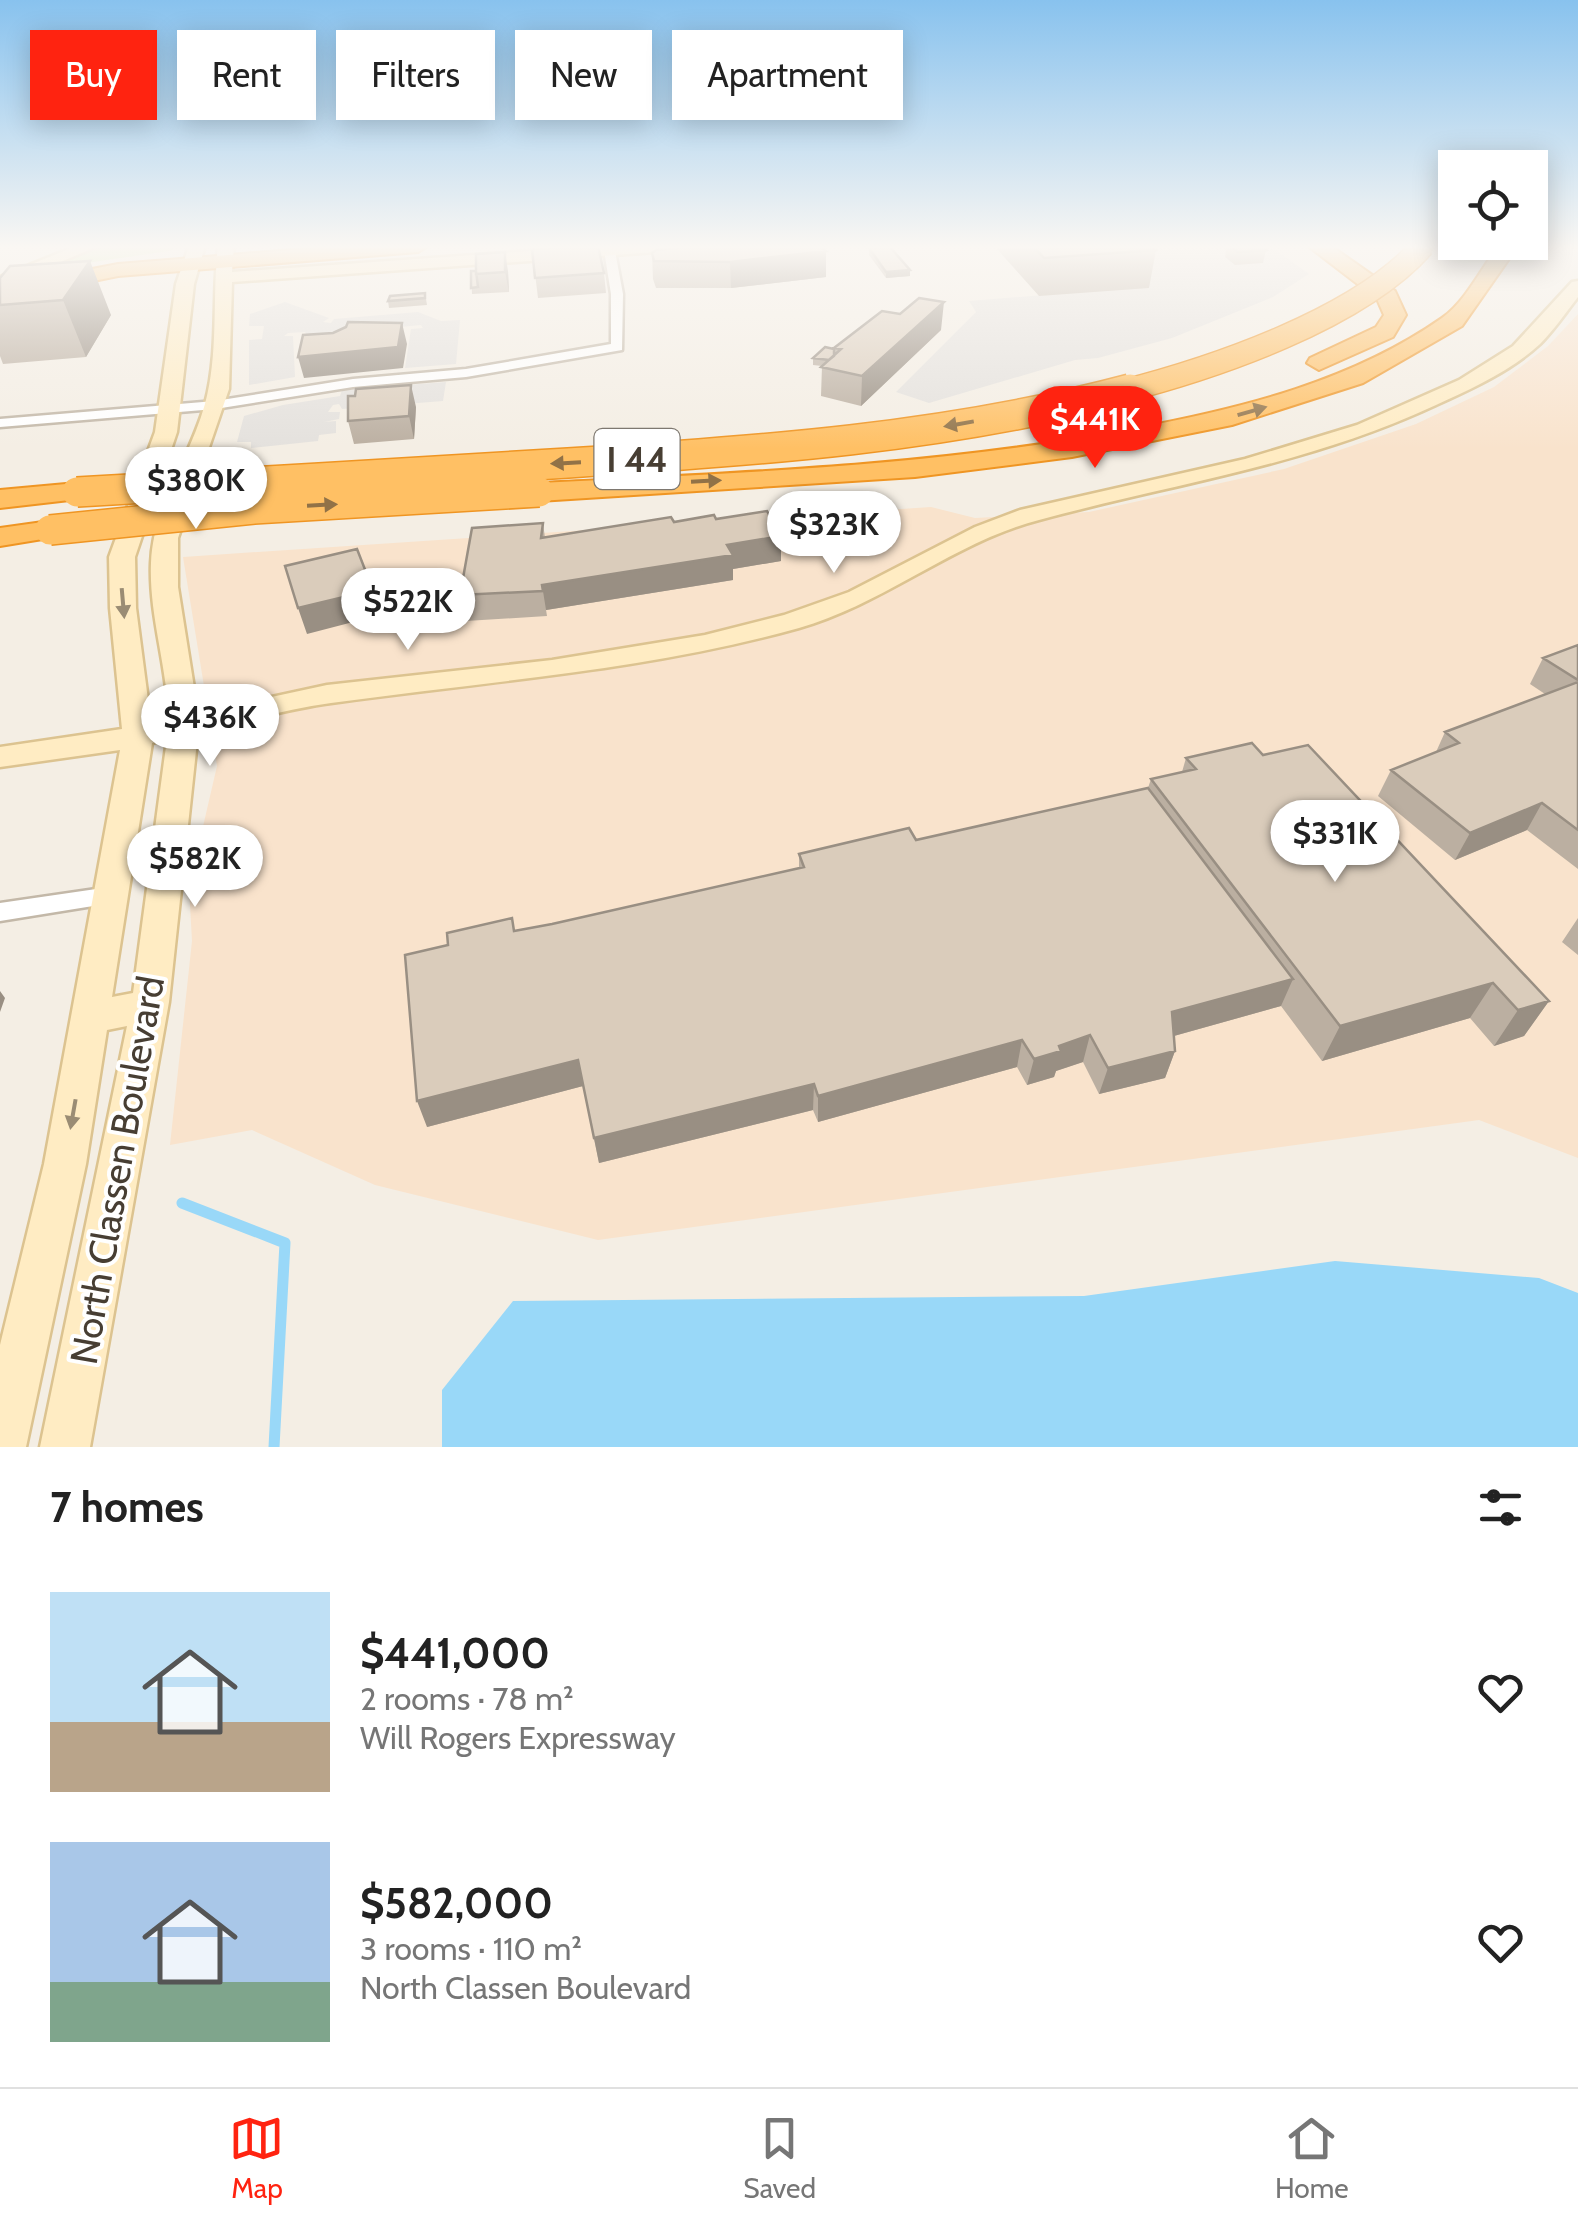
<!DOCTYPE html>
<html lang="en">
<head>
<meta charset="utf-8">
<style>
	body { margin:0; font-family:Cabin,sans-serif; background:#f2f2f2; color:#222; height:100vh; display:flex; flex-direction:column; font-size:38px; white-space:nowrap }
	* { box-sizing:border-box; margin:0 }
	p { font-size:32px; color:#767676 }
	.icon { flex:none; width:55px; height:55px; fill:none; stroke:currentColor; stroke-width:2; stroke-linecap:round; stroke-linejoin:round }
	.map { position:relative; height:1447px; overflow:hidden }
	.details { display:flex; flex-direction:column; background:#fff; flex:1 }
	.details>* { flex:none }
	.banner { position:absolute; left:30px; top:30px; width:1000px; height:90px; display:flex; gap:20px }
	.controls { position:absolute; left:1438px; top:150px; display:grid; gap:20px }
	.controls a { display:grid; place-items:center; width:110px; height:110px; border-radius:0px; background:#fff; box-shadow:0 5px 25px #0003; font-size:50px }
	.price { position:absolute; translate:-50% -85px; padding:0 22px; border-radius:35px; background:#fff; color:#222; font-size:32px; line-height:65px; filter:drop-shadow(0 2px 5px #0008) }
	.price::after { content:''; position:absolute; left:50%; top:60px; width:30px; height:22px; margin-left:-15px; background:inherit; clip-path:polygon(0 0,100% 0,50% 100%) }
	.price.active { background:#ff2310; color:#fff }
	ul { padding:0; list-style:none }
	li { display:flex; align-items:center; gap:30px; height:250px; padding:0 50px }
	li span { display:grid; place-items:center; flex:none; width:280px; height:200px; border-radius:0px; color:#555 }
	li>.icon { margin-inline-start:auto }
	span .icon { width:120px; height:120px; fill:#fffc; stroke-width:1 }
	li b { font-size:42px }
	h2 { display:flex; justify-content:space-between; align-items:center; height:120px; padding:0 50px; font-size:42px }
	.tag { padding:0 35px; border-radius:0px; background:#fff; box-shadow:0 5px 25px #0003; font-size:35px; line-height:90px }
	.tag.active { background:#ff2310; color:#fff }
	.tab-bar { display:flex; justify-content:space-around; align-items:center; height:140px; border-top:2px solid #e0e0e0; background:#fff; font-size:28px; color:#767676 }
	.tab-bar a { display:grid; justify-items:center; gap:5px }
	.tab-bar .active { color:#ff2310 }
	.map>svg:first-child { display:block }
	.commercial { fill:#f9e3cc }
	.green { fill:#d3eda8 }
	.parking { fill:#e4e1dd }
	.water { fill:#99d8f8 }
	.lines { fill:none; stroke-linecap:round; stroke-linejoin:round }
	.stream { stroke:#99d8f8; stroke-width:11 }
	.street-casing { stroke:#c3b8a8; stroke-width:5 }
	.secondary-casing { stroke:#dcc390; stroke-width:5 }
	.highway-casing { stroke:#ef9523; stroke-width:4 }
	.street { fill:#fff; fill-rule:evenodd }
	.secondary { fill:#ffecc3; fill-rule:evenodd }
	.highway { fill:#ffc064; fill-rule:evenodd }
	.highway-bridge-far1-casing { stroke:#ef9523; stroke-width:25; stroke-linecap:butt }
	.highway-bridge-casing { stroke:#ef9523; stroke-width:32; stroke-linecap:butt }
	.highway-bridge-far1 { stroke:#ffc064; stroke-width:22 }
	.highway-bridge { stroke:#ffc064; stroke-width:29 }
	.wall { fill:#bbafa1 }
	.shaded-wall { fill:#998f83 }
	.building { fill:#daccbb; stroke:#998f83; stroke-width:2.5 }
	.oneway { fill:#917247 }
	.oneway2 { fill:#9a8c74 }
	.labels { text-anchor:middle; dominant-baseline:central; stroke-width:8; stroke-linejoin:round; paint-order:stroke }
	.shield { fill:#fff; stroke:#7e7870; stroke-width:2.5 }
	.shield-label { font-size:35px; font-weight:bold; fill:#473e33 }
	.street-label { font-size:38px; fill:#473e33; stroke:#fff }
</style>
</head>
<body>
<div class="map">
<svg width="1578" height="1447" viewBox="0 0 1578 1447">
	<rect width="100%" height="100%" fill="#f4eee4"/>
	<path class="commercial" d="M1578,314V1158L1479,1120L598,1240L375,1185L252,1130L170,1145L192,941L189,887L217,766L183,557L931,507L975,518L1089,512L1284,469L1416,424L1494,387L1548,346Z"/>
	<path class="green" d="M98,246H181L169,251L86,263L15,281Z"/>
	<path class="parking" d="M1102,246H1270L1309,274L1273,297L1172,338L1098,358L1075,360L929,403L896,392L976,312L969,301L1146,287Z
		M285,302L329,318L323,322L331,323L334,319L418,312L441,321L460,320L456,364L405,368L411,329L423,328L421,325L307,336L305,332L288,333L284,336H293L295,377L249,385V340L262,339L264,326H249L250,314Z
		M446,382L443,401L342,409L339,404L333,405L328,412H340L339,419L324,422L336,421V433L319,435L318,441L251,448V442H237L244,416L283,405L340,396L342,390Z"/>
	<path class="water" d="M1335,1261L1539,1278L1578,1293V1447H442V1390L513,1301L1084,1296Z"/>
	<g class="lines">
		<path class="stream" d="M182,1203L285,1243L274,1447"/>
		<g class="street-casing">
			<path id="street" d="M609,246H623L615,251L623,294L622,350L466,377L353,387L215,409L0,427V419L215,401L353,379L466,369L611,344V294L604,250Z
				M110,887L118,890L122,896L118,902L0,921V903Z"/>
		</g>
		<g class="secondary-casing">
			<path id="secondary" d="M76,246H98L0,288V277Z
				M189,246H205L194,284L177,432L135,557L136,608L151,723L168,719V708C165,660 149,612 151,563C153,505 190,459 205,404C219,352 212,297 218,246H234L232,272L601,246H678L670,251L232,282L229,389L178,538V587L198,713L327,685L552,660L705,635L784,615L849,592L975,527L1020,510L1245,459L1357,425L1459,380L1513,346L1572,282L1578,281V297C1566,312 1554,330 1540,344C1511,371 1471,389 1436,405C1305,466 1176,483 1039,520C954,542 884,604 799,628C645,671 488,681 331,703C286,709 242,722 198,732L169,1002L90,1447H40L127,1026L107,1030L86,1164L26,1447H0V1345L44,1164L120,750L0,767V747L122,729L110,608L109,557L155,432L176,284ZM167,739L133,993L112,997L152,743Z"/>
		</g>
		<g class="highway-casing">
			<path id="highway" d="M341,246H428L418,252L118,276L74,285L0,310V296L61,275L118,264Z
				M1308,246H1331L1395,291L1406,315L1393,337L1319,370L1307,363L1310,358L1376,327L1384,315L1377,299Z
				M1498,246H1518L1462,326L1363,383L1232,425L1072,457L915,477L539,501L529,498L524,492L529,486L539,483C739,473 940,466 1137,428C1243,408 1352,381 1442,318C1464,303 1482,268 1498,246Z
				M77,483L87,486L92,492L87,498L0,508V490Z
				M50,521L61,524L65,530L61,536L0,546V528Z"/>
		</g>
		<use href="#street" class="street"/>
		<use href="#secondary" class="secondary"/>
		<use href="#highway" class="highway"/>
		<g class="highway-bridge-far1-casing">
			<path id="highway-bridge-far1" d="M1120,392C1214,368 1359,319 1423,246"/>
		</g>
		<g class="highway-bridge-casing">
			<path id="highway-bridge" d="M77,492C241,483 404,473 568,463C757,451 946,438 1130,389
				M50,530L254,509L539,492"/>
		</g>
		<use href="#highway-bridge-far1" class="highway-bridge-far1"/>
		<use href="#highway-bridge" class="highway-bridge"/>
	</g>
	<path class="wall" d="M20,246H58L21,248Z
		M998,246H1152L1156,250L1149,288L1039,296L997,249Z
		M1227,246H1260L1266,250L1263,263L1235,265L1225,257Z
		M869,248L910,276L886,278L869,255Z
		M532,249L604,273L606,293L538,298Z
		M826,251V277L731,288H656L653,279L652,253Z
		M471,271H508L509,292L472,294Z
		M0,278L111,315L86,357L3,364L0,356Z
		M425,293L427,305L389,308L388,301Z
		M941,330L861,406L821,396L822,366L813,365V358L834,348Z
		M416,407L414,439L354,444L348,421Z
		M716,519L781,536V561L733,569V580L546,610L547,616L466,621L460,595L543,523L545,538L674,522Z
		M1578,645V869L1527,830L1455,860L1378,796L1391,770L1436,752L1445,732L1545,694L1530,684L1543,658Z
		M1263,755L1549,1001L1524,1036L1494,1046L1470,1018L1322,1061L1281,1006L1174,1036L1175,1051L1165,1078L1099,1094L1083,1062L1056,1071L1054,1077L1027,1085L1017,1067L818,1122L813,1110L599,1163L583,1086L427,1127L515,931L552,924L799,868V854L916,840L1148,788L1151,779L1182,772L1186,758Z
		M1578,918V955L1562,942Z"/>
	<path class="shaded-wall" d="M826,251V277L731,288L730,262Z
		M505,252L508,271L509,292L505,272Z
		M90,261L111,315L86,357L63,300Z
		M910,270V276L886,278V272Z
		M944,302L941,330L861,406L862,376Z
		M402,323L407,344L403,368L304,378L298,357Z
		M411,385L416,407L414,439L409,416Z
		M781,536V561L733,569V580L546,610L547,616L542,585L727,545Z
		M373,590L380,615L307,634L298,608Z
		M1542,803L1527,830L1455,860L1470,833Z
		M1293,979L1281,1006L1163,1039L1172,1012Z
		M1493,983L1470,1018L1322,1061L1340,1026Z
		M0,991L5,998L0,1012Z
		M1549,1001L1524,1036L1494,1046L1518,1010Z
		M1090,1035L1083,1062L1056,1071L1054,1077L1027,1085L1034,1059L1059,1046Z
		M1022,1040L1017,1067L818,1122V1096Z
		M1175,1051L1165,1078L1099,1094L1108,1068Z
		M578,1060L583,1086L427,1127L417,1101Z
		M814,1084L813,1110L599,1163L594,1138Z"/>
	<path class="building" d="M578,246H598L604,273L535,278L532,249Z
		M695,246H820L826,251L730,262L654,261L652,253L656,250Z
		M1033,246H1054L1053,248L1076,246H1152L1156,250L1044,258Z
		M1230,246H1260L1266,250L1238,252Z
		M890,247L910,270L886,272L869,248Z
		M505,252V272L476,274V254Z
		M90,261L63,300L0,305V278L10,266Z
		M471,271H476L478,287L471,288Z
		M425,293V298L388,301L390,296Z
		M919,298L944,302L862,376L821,367L841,349L834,348L882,311L900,314Z
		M348,322L402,323L398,347L298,357L303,335L333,333L346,327Z
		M825,347L834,349V356L829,360L813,358Z
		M411,385L409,416L348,421V396H355L356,389Z
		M767,511L781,536L727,545L733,555L542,585L543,591L460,595L472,528L543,523L541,538L671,517L674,522L714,515L716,519Z
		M357,549L373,590L298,608L285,566Z
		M1578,645V680L1543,658Z
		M1578,682V830L1542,803L1470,833L1391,770L1459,743L1445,732Z
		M1252,743L1263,755L1308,745L1549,1001L1518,1010L1493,983L1340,1026L1151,779L1196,769L1186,758Z
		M1148,788L1293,979L1172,1012L1175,1051L1108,1068L1090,1035L1059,1046L1061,1051L1034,1059L1022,1040L818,1096L814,1084L594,1138L578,1060L417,1101L405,955L448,945L447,933L512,918L514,931L552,924L804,867L799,854L909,828L916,840Z"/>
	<defs><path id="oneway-solid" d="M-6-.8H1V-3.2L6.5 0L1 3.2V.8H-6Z" transform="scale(2.5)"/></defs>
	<g class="oneway">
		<use href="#oneway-solid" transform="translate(1252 411) rotate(-16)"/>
		<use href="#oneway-solid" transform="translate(959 424) rotate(170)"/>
		<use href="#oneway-solid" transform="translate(566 463) rotate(177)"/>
		<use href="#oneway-solid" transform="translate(706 481) rotate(-3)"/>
		<use href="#oneway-solid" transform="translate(322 505) rotate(-3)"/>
	</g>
	<g class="oneway2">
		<use href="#oneway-solid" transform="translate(123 603) rotate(85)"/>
		<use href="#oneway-solid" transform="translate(73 1114) rotate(100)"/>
	</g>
	<linearGradient id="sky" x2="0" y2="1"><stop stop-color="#88c2ee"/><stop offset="0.55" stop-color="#faf7f3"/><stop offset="1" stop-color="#faf7f3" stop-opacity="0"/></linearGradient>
	<rect width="1578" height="449" fill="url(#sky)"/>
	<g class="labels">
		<rect class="shield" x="594.5" y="429" width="85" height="60" rx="8"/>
		<g class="shield-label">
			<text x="637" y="459">I 44</text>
		</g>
		<g class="street-label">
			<text transform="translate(117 1170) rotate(-80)">North Classen Boulevard</text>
		</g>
	</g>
</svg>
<div class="controls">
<a><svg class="icon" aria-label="locate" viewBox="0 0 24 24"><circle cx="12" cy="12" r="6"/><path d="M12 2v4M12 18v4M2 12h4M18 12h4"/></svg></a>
</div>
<b class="price active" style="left:1095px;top:471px">$441K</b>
<b class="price" style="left:196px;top:532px">$380K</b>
<b class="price" style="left:834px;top:576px">$323K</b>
<b class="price" style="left:408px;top:653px">$522K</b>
<b class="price" style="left:210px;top:769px">$436K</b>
<b class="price" style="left:1335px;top:885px">$331K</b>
<b class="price" style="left:195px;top:910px">$582K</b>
<div class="banner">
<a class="tag active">Buy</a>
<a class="tag">Rent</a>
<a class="tag">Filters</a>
<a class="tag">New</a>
<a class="tag">Apartment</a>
</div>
</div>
<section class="details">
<h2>7 homes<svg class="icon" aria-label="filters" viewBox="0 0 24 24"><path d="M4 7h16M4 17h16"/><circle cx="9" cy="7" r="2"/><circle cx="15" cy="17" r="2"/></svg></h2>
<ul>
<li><span style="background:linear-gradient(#bfe0f5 65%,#b9a48a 0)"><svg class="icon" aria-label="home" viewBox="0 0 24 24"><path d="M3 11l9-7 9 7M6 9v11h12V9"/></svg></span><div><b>$441,000</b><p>2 rooms · 78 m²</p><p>Will Rogers Expressway</p></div><svg class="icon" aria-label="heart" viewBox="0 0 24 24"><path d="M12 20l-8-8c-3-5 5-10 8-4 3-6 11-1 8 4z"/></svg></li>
<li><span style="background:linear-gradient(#a9c7e8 70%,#7fa58c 0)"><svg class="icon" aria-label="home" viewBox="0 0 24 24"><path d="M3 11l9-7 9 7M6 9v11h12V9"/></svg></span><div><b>$582,000</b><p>3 rooms · 110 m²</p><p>North Classen Boulevard</p></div><svg class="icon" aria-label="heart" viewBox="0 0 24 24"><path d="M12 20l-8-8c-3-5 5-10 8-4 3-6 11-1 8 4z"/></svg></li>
</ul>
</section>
<nav class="tab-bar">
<a class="active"><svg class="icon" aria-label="map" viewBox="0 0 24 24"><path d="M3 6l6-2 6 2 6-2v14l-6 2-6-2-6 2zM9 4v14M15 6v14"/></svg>Map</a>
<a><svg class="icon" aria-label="saved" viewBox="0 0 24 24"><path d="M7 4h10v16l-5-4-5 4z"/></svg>Saved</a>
<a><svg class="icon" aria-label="home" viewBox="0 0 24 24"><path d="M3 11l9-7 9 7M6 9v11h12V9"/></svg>Home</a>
</nav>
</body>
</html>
